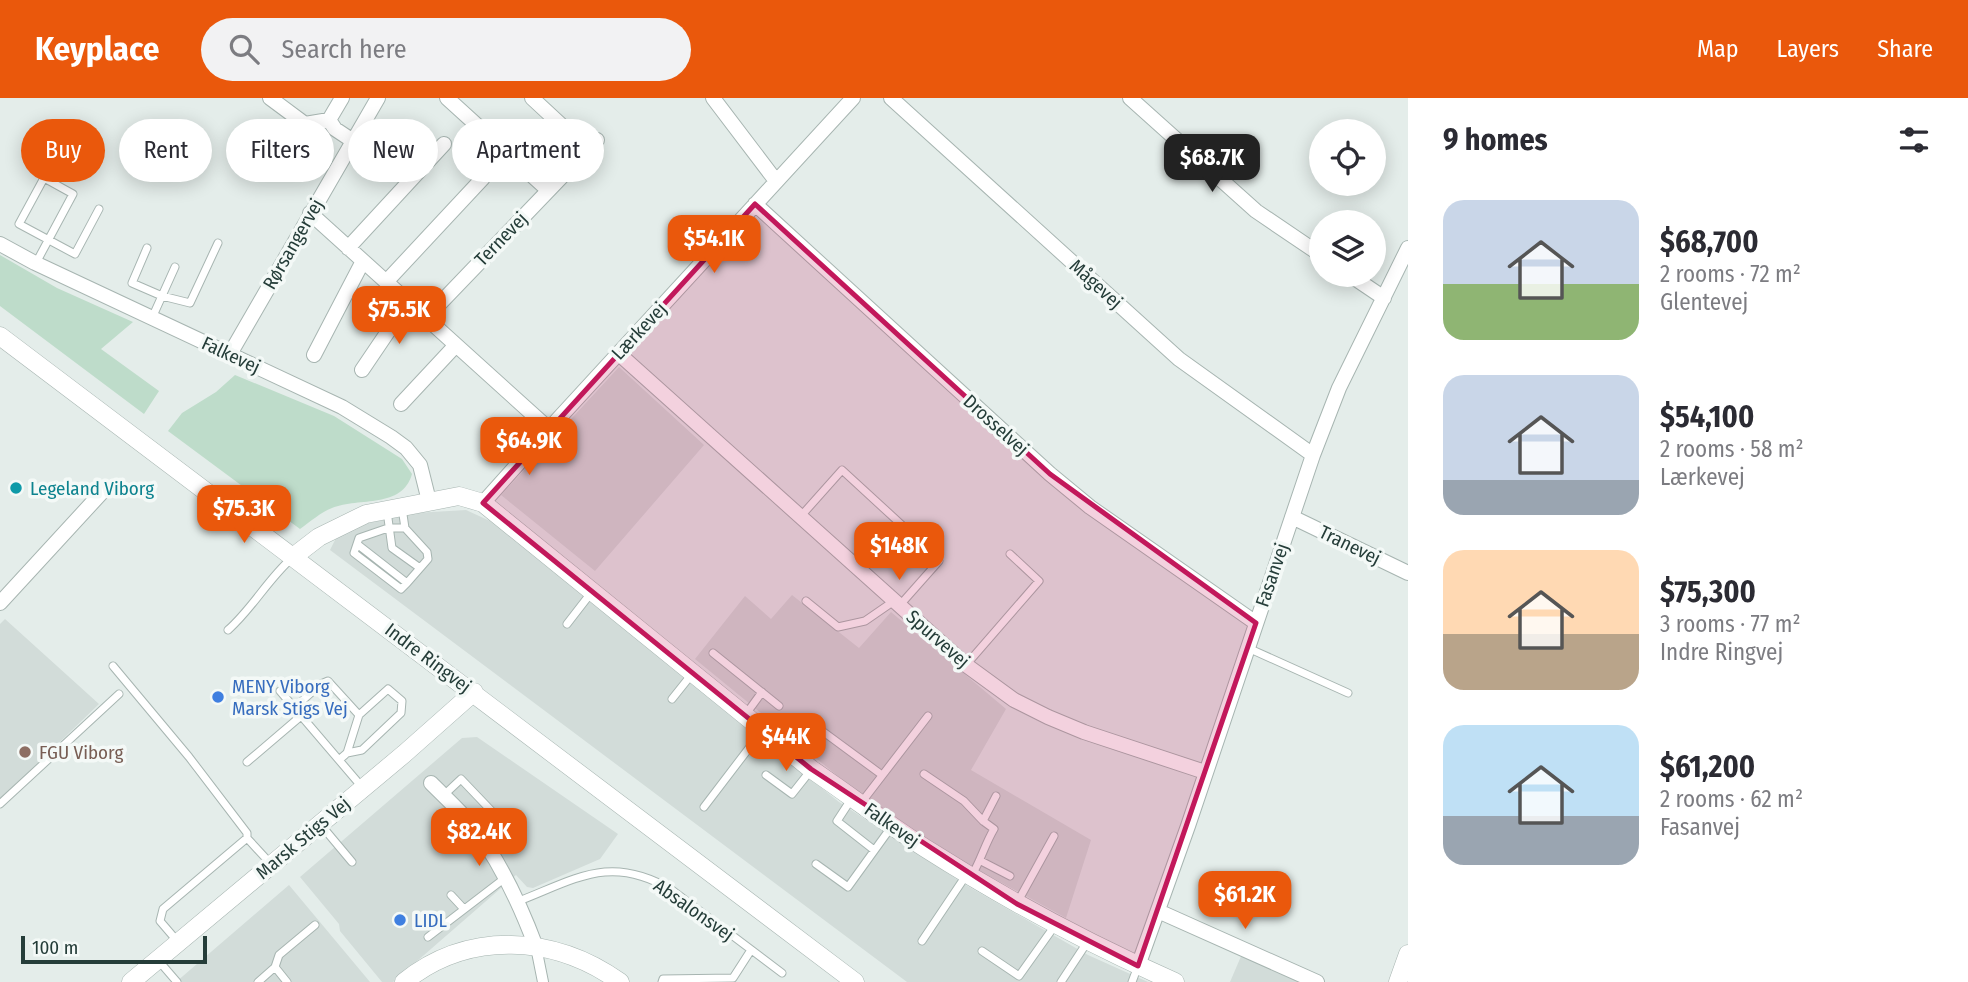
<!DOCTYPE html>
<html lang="en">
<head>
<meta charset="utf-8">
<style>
	body { margin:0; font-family:"Fira Sans Condensed",sans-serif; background:#f2f2f3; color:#2b2b33; height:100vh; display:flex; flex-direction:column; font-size:26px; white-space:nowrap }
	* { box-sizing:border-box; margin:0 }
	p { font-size:23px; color:#7c7c81 }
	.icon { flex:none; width:38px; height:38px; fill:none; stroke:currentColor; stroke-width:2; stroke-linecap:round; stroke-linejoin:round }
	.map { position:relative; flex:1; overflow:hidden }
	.details { display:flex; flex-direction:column; background:#fff; width:560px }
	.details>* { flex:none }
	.hud { position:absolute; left:21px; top:21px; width:665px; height:63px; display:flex; gap:14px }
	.tools { position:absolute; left:1309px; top:21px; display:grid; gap:14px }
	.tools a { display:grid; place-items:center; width:77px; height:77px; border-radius:50%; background:#fff; box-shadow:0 4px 18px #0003; font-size:35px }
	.scale { position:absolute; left:21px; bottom:18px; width:186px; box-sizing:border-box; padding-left:7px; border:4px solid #253d39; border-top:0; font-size:19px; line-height:24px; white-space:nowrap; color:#253d39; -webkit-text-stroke:5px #f4f9f7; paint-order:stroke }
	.price { position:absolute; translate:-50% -60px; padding:0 16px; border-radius:14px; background:#ea580c; color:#fff; font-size:23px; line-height:46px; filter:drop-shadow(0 2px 4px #0008) }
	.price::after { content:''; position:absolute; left:50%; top:42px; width:21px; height:16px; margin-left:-10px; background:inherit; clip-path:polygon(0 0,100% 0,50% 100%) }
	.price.current { background:#222; color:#fff }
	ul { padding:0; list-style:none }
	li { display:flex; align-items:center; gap:21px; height:175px; padding:0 35px }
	li span { display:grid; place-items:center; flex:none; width:196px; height:140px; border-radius:21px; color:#555 }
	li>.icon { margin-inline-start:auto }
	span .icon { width:84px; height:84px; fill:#fffc; stroke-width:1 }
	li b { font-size:30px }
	h2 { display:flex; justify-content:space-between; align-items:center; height:84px; padding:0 35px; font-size:30px }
	.tag { padding:0 24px; border-radius:32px; background:#fff; box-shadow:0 4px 18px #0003; font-size:24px; line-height:63px }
	.tag.current { background:#ea580c; color:#fff }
	header { display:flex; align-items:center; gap:42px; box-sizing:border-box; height:98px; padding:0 35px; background:#ea580c; color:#fff }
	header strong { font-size:33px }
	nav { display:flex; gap:38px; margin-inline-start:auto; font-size:24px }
	.search { width:490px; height:63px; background:#f2f2f3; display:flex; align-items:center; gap:18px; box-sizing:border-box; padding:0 24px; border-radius:38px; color:#7c7c81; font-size:26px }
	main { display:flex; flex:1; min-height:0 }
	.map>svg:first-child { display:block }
	.built { fill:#d2dcd9 }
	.green { fill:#bedcca }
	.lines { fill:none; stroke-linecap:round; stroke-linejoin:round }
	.service-casing { stroke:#a7b5b1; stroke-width:9 }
	.pedestrian-casing { stroke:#a7b5b1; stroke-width:12 }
	.minor-casing { stroke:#a7b5b1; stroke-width:16 }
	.tertiary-casing { stroke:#a7b5b1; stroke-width:19 }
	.service { stroke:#fff; stroke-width:7 }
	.pedestrian { stroke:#fff; stroke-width:10 }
	.minor { stroke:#fff; stroke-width:14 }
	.tertiary { stroke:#fff; stroke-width:18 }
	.marked { fill:#c2185b; fill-opacity:0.2; stroke:#c2185b; stroke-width:5; stroke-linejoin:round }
	.culture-dot { fill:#0f9aa8; stroke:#f4f9f7; stroke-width:2.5 }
	.shop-dot { fill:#3f7fe0; stroke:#f4f9f7; stroke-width:2.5 }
	.education-dot { fill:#8d6e63; stroke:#f4f9f7; stroke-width:2.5 }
	.labels { text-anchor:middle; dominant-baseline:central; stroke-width:7; stroke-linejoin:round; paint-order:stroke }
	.street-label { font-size:19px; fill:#253d39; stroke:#f4f9f7 }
	.culture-label { font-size:19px; fill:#0d838f; stroke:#f4f9f7; text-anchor:start }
	.shop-label { font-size:19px; fill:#366cbe; stroke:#f4f9f7; text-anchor:start }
	.education-label { font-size:19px; fill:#785e54; stroke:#f4f9f7; text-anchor:start }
</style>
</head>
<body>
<header>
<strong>Keyplace</strong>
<div class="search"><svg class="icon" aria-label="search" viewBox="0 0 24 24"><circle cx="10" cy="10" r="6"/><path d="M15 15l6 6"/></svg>Search here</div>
<nav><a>Map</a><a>Layers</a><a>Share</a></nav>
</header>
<main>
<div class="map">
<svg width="1408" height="884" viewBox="0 0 1408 884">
	<rect width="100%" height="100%" fill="#e4edea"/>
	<path class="built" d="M619,269L704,347L595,473L501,397Z
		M466,412L490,423L839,704L964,786L1088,857L1148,884H907L330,452L336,440L360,427L415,415Z
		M792,497L859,550L891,514L1006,611L971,672L1091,742L1066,820L962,763L856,693L695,561L745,498L771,521Z
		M5,521L99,606L0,702V526Z
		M477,639L618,736L600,761L533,790L527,789L516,777L393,884H382L340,833L339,826L300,779L462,640Z
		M289,787L370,884H176Z
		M1242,856L1302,884H1230Z"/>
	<path class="green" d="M0,157L57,190L133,224L101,251L159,293L144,316L0,208Z
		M235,277L334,318L402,361L412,376C402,411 360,399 332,410C321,414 310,424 300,431L168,333L182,315L216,294Z"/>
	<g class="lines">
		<g class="service-casing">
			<path id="service" d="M147,150L132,185L162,198L190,205L218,145
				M36,165L73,96L44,80L19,126L75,156L99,111
				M152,220L175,169
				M402,410L405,430L427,454L428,461L407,485L357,446L359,440L388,430H405
				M387,413L392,450L420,470
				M801,418L842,372L904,429
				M357,446L354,455L401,491L407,485
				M806,503L838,529L865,523L894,503
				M900,507L939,463
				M567,526L591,495
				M228,532C252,511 268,481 292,460
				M1248,550L1348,595
				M713,555L779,608
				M966,567L1039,483L1010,456
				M113,568L189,659L247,735V740L271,766
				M280,593L362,689
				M672,601L692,576
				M294,610L321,586L328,583L359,617
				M746,616L762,594
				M786,651L810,624L882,677
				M339,662L347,655L359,617L388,591L402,603L401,615L362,652L347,655
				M247,664L301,618
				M924,676L964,703L983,723
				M766,677L792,696L811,672
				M444,697L461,681L503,725L483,742
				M852,700L837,723L874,752
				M861,705L928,618
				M0,706L119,596
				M704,709L762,633
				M321,727L352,764
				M981,763L1010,778
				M816,766L848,789L892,728
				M972,777C981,762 985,746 994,731L983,723L996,698
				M451,797L464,811
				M519,803C578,780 611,756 672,792L782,875
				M1017,805L1054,738
				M428,839L505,780
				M922,843L967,776
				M178,844L160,823L163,811L247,740
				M982,853L1019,878L1056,826
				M158,862L177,884
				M275,869L287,884
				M258,884L275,869L279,857L315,827
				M662,884L663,881L733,880L751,852
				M1061,884L1088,843
				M1132,884L1138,868"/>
		</g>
		<g class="pedestrian-casing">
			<path id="pedestrian" d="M536,849L543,884"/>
		</g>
		<g class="minor-casing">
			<path id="minor" d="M270,0L305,26L329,22L342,0
				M447,0L548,92
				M532,0L587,51
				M713,0L776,83
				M891,0L1179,261L1313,357
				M1130,0L1256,113L1321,157
				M329,22L335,31L353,43
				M755,106L1050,376L1090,409L1256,525
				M310,115L549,331
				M0,146L35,165L342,309L391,339L406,350L420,367L429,403
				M348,150L444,46
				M1350,177L1384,200
				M386,184L483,80
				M426,220L597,42
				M618,255L966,567L1014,602L1048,619L1084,634L1205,674
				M230,256L378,0
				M314,257L363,163
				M362,272L408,204
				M401,306L456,247
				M483,405L549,331L853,0
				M1292,419L1408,475
				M0,505L104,392
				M431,685C445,699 460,713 473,728C501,765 520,806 536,849
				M1158,813L1317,884
				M1138,868L1188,728L1313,357L1339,290L1408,150"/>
		</g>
		<g class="tertiary-casing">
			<path id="tertiary" d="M0,238L855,884
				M293,459L319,439L366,416L459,398L483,405L811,671C849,697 886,725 925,750C1005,801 1089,846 1175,884
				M131,884L404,656L474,594
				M404,884C469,832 554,837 620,884
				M1398,884L1408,856"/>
		</g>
		<use href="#service" class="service"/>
		<use href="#pedestrian" class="pedestrian"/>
		<use href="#minor" class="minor"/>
		<use href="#tertiary" class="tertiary"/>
	</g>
	<path class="marked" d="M755,106L1050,376L1256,525L1138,868L1017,806L811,671L483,405Z"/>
	<circle class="culture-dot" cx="16" cy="390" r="7"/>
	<g class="shop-dot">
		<circle cx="218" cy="599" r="7"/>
		<circle cx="400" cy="822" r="7"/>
	</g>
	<circle class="education-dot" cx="25" cy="654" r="7"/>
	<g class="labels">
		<g class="street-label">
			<text transform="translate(501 141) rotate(-46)">Ternevej</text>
			<text transform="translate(293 146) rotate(-60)">Rørsangervej</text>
			<text transform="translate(1096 186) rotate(42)">Mågevej</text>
			<text transform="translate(639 233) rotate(-47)">Lærkevej</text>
			<text transform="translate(231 257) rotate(25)">Falkevej</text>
			<text transform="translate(996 327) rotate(42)">Drosselvej</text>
			<text transform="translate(1350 447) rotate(26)">Tranevej</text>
			<text transform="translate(1272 477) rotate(-71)">Fasanvej</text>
			<text transform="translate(938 541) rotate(41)">Spurvevej</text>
			<text transform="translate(428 560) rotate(37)">Indre Ringvej</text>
			<text transform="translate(892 727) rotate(35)">Falkevej</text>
			<text transform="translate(303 740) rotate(-40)">Marsk Stigs Vej</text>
			<text transform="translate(694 812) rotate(35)">Absalonsvej</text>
		</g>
		<g class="culture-label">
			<text x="30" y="390">Legeland Viborg</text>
		</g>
		<g class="shop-label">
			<text x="232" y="588">MENY Viborg<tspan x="232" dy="22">Marsk Stigs Vej</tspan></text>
			<text x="414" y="822">LIDL</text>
		</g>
		<g class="education-label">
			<text x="39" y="654">FGU Viborg</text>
		</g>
	</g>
</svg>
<div class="tools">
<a><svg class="icon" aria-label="locate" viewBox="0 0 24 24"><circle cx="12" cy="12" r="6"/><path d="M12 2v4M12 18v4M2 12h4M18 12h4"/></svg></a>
<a><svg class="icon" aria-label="layers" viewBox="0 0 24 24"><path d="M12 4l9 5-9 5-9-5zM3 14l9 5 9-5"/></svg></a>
</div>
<div class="scale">100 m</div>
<b class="price current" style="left:1212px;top:96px">$68.7K</b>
<b class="price" style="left:714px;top:177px">$54.1K</b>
<b class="price" style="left:399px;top:248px">$75.5K</b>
<b class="price" style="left:529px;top:379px">$64.9K</b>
<b class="price" style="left:244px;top:447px">$75.3K</b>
<b class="price" style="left:899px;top:484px">$148K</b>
<b class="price" style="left:786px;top:675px">$44K</b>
<b class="price" style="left:479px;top:770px">$82.4K</b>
<b class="price" style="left:1245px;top:833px">$61.2K</b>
<div class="hud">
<a class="tag current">Buy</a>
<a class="tag">Rent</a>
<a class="tag">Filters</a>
<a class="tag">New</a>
<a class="tag">Apartment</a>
</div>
</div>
<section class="details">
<h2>9 homes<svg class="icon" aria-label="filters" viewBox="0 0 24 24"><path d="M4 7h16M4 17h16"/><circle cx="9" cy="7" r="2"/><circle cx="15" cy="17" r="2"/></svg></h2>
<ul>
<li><span style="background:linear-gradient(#c9d6e8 60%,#8fb573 0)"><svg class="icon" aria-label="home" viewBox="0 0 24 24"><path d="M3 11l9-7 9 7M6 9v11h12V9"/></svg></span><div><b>$68,700</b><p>2 rooms · 72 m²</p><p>Glentevej</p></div></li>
<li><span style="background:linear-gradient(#c9d6e8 75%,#9aa5b1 0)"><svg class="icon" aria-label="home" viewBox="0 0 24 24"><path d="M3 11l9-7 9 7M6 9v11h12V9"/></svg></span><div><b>$54,100</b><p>2 rooms · 58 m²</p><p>Lærkevej</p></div></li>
<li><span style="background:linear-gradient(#ffd9b3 60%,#b9a48a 0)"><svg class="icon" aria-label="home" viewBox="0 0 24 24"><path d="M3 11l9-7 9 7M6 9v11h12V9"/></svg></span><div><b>$75,300</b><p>3 rooms · 77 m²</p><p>Indre Ringvej</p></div></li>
<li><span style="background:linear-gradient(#bfe0f5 65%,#9aa5b1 0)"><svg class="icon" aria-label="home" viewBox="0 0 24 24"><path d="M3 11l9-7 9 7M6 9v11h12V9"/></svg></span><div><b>$61,200</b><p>2 rooms · 62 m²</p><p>Fasanvej</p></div></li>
</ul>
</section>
</main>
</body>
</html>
